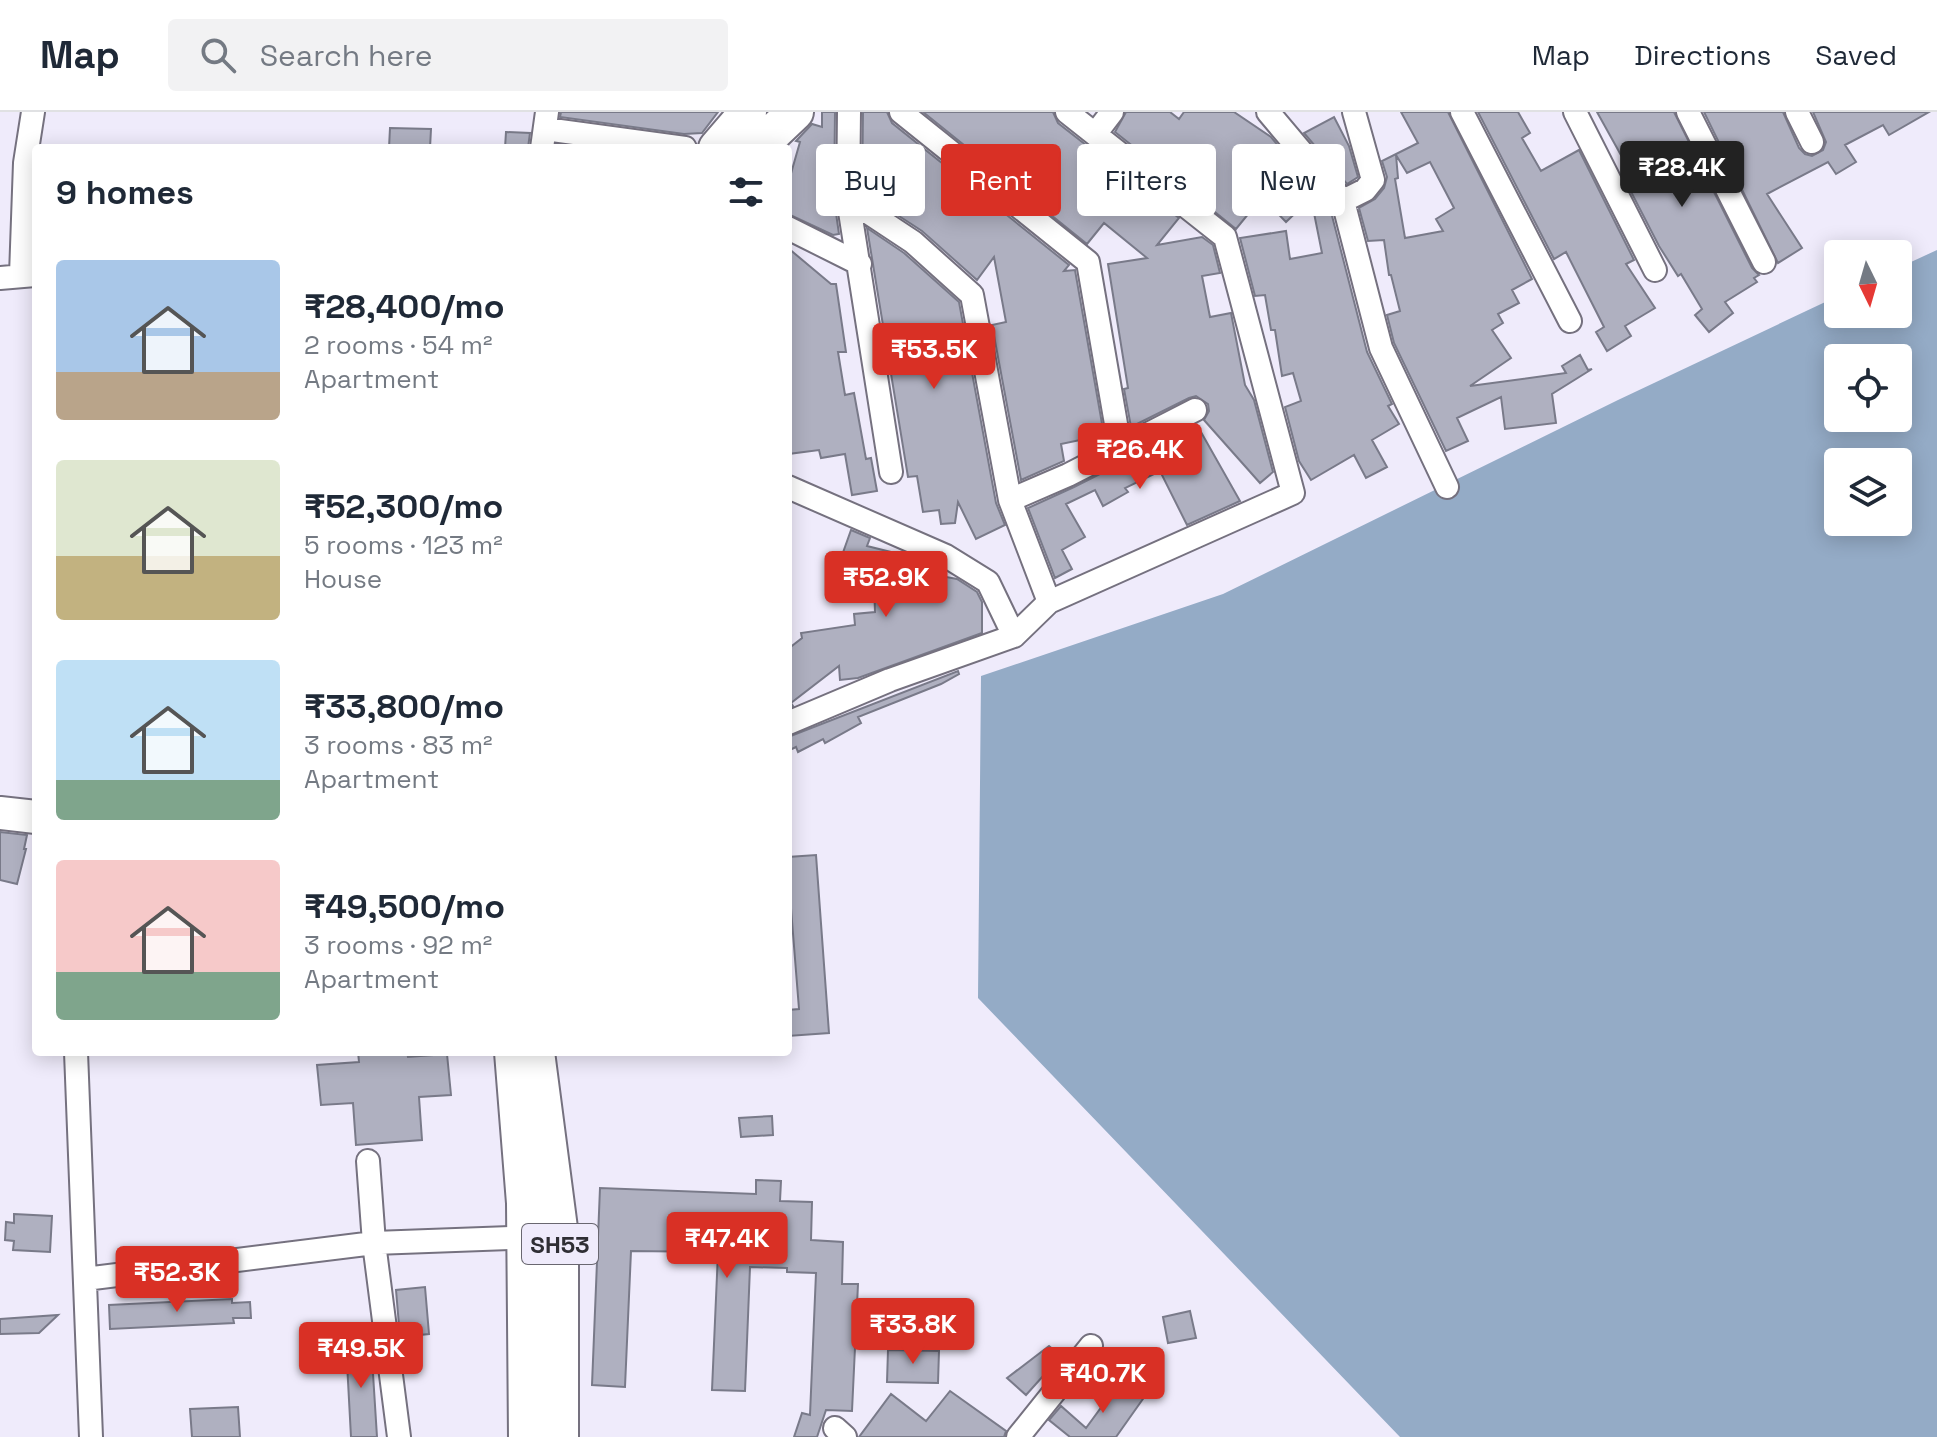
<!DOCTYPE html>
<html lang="en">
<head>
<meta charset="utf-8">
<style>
	body { margin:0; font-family:"Space Grotesk",sans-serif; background:#f2f2f3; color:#1f2937; height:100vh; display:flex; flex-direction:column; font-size:30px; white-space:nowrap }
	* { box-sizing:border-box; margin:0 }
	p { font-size:26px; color:#747a83 }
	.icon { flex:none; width:44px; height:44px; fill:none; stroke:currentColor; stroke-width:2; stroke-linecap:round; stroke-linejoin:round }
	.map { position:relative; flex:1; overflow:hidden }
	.details { position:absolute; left:32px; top:32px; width:760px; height:912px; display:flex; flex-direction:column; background:#fff; border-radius:8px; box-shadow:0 4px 20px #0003 }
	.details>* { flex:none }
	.banner { position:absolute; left:816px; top:32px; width:760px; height:72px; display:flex; gap:16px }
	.needle { width:52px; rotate:175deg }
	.fabs { position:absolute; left:1824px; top:128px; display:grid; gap:16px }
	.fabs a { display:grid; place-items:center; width:88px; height:88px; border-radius:8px; background:#fff; box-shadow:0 4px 20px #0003; font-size:40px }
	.price { position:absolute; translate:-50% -68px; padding:0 18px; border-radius:8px; background:#d93025; color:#fff; font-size:26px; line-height:52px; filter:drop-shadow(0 2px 4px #0008) }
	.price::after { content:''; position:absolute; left:50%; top:48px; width:24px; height:18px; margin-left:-12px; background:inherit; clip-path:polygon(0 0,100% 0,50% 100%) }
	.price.current { background:#222; color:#fff }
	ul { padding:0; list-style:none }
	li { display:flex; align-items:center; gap:24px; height:200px; padding:0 24px }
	li span { display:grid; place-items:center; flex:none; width:224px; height:160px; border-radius:8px; color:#555 }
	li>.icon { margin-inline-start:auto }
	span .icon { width:96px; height:96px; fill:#fffc; stroke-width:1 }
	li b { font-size:34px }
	h2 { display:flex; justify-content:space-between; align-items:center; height:96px; padding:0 24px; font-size:34px }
	.pill { padding:0 28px; border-radius:8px; background:#fff; box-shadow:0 4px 20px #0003; font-size:28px; line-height:72px }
	.pill.current { background:#d93025; color:#fff }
	header { display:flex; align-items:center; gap:48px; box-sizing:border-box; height:112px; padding:0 40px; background:#fff; border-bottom:2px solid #e0e1e3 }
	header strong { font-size:38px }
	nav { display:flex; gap:44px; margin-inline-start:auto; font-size:28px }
	.search { width:560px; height:72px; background:#f2f2f3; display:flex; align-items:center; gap:20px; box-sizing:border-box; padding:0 28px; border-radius:8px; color:#747a83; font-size:30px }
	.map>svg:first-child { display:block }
	.water { fill:#94abc6; fill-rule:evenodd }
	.building { fill:#afb0c0; stroke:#797a89; stroke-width:2; fill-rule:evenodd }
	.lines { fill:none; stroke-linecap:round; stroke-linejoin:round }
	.street-casing { stroke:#75717f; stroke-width:26 }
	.secondary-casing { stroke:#75717f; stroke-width:36 }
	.primary-casing { stroke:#75717f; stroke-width:40 }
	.street { stroke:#fff; stroke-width:22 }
	.secondary { stroke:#fff; stroke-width:32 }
	.primary { stroke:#fff; stroke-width:36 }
	.labels { text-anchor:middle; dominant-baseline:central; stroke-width:8; stroke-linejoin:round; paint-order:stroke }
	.shield { fill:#efebfb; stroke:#696770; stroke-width:2 }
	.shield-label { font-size:24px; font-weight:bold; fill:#2f2e34 }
</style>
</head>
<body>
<header>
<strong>Map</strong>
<div class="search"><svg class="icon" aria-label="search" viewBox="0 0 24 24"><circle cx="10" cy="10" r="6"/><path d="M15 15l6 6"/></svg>Search here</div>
<nav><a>Map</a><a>Directions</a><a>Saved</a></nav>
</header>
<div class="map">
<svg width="1937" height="1325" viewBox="0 0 1937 1325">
	<rect width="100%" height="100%" fill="#efebfb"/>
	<path class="water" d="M1937,138V1325H1400L978,886L981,564L1223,482L1618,288L1838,184V202H1898V156ZM1838,246H1898V306H1838ZM1838,350H1898V410H1838Z"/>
	<path class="building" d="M561,0H718L702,21L684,22L560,5Z
		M822,0H835L834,87L839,122L833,123L788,102V72L800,30L796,29L812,12L822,15Z
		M863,0H887L892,11L1069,153L1064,159L1075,158L1104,323L1061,332L1064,349L1021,368L992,213L1006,210L994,145L977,168L922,119L862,80Z
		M923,0H1053L1058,11L1132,69L1130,71L1156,92L1158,90L1179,106L1157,133L1202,125L1213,133L1220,161L1202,164L1210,205L1231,201L1245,273L1254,288L1273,360L1260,371L1204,308L1209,299L1208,292L1196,284L1189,286L1131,315L1124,277L1128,276L1108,152L1147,146L1104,111L1087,132Z
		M1126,0H1170L1179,7L1184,0H1234L1271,25L1330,96L1367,240L1392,292L1388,294L1399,312L1372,328L1387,355L1366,366L1354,343L1311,368L1299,349L1285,295L1301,289L1293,261L1282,264L1275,218H1271L1265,183L1255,184L1240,126L1286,119L1290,147L1322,141L1311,86L1286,110L1262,85L1236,117L1174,67L1184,54L1158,35L1149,47L1115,20Z
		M1401,0H1448L1532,167L1512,178L1519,191L1498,202L1503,211L1492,218L1511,246L1470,274L1566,261L1562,254L1580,243L1588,258L1592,257L1552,282L1556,311L1505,317L1501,285L1457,306L1468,329L1446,339L1394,231L1387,203L1400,199L1391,163H1389L1384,128L1368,129L1359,96L1375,87L1384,76L1387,65L1382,49L1418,31ZM1396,43L1407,61L1430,50L1454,96L1436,107L1443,119L1405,126L1395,67L1398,66Z
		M1478,0H1518L1530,21L1522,26L1541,59L1579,38L1634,148L1626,152L1655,196L1625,214L1631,224L1607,239L1596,220L1604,215L1566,140L1554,147Z
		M1597,0H1674L1752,156L1759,163L1754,166L1757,170L1725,190L1733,201L1709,220L1695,203L1702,197L1681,162L1678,164L1659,134L1627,72L1633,68L1627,54Z
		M1704,0H1783L1799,36L1805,42L1812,44L1823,38L1826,30L1813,0H1929L1889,23L1883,13L1845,33L1856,50L1836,62L1828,50L1767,82L1802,136L1778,151Z
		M1334,5L1349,34L1358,65L1347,72L1304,21Z
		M390,16L431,17L430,36H389Z
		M506,20L530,21L528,36H505Z
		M867,116L904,141L959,190L996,391L1005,413L976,427L958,390L955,411L941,412L939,398L923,400L917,364L908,365Z
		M788,136L831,172H836L846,240H838L845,283L854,281L866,347L871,346L877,379L852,383L845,342L821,346L819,338L788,342Z
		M1197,313L1240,389L1187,413L1160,359L1125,376L1128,380L1103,394L1095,378L1066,392L1085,425L1062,438L1072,457L1055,466L1028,396L1074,375Z
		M851,418L870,426L867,434L919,447L946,461V465L957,467L977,480L982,490V521L858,566L840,568L839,554L791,591L793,594L788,596V537L802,526L801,521L855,513L854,502L875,500L874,470L834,466Z
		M958,559L959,562L941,572L858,605L861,611L825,631L823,627L798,640L796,635L788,639V625Z
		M0,720L27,723L24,737H26L17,772L0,768Z
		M816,743L829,921L788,924V898L799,897L790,784H788V745Z
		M358,940H407L408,945L447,942L451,983L419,985L422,1028L356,1033L353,991L321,993L317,953L359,950Z
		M772,1004L773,1023L741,1025L739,1006Z
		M756,1068L781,1069L780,1089L812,1090L811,1128L843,1130L842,1172H858L852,1299L826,1298L817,1325H794L802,1301L810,1303L816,1161L787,1160V1156L750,1155L745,1279L712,1278L718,1140L631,1139L625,1275L592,1273L600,1076L756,1082Z
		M14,1102L52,1104L50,1140L13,1138L14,1129L5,1128L6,1110L14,1111Z
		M425,1175L429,1222L400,1225L396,1178Z
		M232,1187V1191L250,1190L251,1206H233L234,1211L110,1217L109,1193Z
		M1190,1199L1196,1226L1168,1231L1163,1205Z
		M58,1203L39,1221L0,1222V1207Z
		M371,1230L377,1325H351L346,1232Z
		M1049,1234L1061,1244L1026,1283L1007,1266Z
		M888,1238L939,1239L938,1271L887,1270Z
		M1122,1267L1145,1284L1116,1325H1070L1049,1308L1061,1294L1086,1316Z
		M950,1279L1006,1319L1004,1325H859L891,1282L926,1309Z
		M238,1295L240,1325H192L190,1297Z"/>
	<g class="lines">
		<g class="street-casing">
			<path id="street" d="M849,0L848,87L891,360
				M901,0L1088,150L1120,335
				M1268,0L1343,89L1381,236L1447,375
				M1462,0L1570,209
				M1575,0L1655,158
				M1688,0L1764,150
				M1797,0L1812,30
				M545,17L685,36
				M1096,21L1112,0
				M542,36L547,0
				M848,87L913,130L972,183L1010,388L1049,490
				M1343,89L1365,78L1373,68L1354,0
				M788,116L860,152
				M21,163L25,51L33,0
				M0,166L35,163
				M788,375L946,444L988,470L1014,524
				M1010,388L1068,363L1195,298
				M788,611L890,568L1014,524L1049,490L1293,381L1225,125L1067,0
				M76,940L91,1325
				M368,1049L374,1131L399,1325
				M85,1167L374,1131L535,1125
				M835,1316L845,1325
				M1018,1325L1091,1234"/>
		</g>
		<g class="secondary-casing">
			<path id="secondary" d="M0,701L36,705"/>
		</g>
		<g class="primary-casing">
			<path id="primary" d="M717,36L748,0
				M757,36L795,0
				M513,940L525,1091L527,1325
				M536,940L560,1124V1325"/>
		</g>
		<use href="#street" class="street"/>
		<use href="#secondary" class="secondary"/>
		<use href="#primary" class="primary"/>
	</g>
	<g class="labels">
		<rect class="shield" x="522" y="1112" width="76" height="40" rx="6"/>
		<g class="shield-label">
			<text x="560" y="1132">SH53</text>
		</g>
	</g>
</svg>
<div class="fabs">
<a><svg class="needle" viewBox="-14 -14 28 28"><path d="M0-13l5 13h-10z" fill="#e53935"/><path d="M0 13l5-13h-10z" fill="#747a83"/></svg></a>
<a><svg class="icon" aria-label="locate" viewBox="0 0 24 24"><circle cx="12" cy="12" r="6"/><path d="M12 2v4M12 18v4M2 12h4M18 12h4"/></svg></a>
<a><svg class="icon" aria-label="layers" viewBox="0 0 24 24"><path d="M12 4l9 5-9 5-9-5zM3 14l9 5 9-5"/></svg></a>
</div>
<b class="price current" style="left:1682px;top:97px">₹28.4K</b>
<b class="price" style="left:934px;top:279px">₹53.5K</b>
<b class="price" style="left:1140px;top:379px">₹26.4K</b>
<b class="price" style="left:886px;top:507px">₹52.9K</b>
<b class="price" style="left:727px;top:1168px">₹47.4K</b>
<b class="price" style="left:177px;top:1202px">₹52.3K</b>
<b class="price" style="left:913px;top:1254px">₹33.8K</b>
<b class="price" style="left:361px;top:1278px">₹49.5K</b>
<b class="price" style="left:1103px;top:1303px">₹40.7K</b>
<div class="banner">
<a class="pill">Buy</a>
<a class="pill current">Rent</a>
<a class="pill">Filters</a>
<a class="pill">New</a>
</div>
<section class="details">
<h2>9 homes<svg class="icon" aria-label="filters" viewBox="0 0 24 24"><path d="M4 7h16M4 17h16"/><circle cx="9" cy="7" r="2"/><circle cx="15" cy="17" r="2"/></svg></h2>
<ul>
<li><span style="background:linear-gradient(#a9c7e8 70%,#b9a48a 0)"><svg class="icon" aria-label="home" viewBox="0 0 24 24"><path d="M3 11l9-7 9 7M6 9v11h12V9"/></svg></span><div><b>₹28,400/mo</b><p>2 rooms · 54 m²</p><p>Apartment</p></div></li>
<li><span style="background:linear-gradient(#dfe7d0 60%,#c2b280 0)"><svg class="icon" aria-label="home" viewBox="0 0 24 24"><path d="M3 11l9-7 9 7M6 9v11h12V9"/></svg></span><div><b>₹52,300/mo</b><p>5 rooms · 123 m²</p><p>House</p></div></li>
<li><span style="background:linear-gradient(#bfe0f5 75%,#7fa58c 0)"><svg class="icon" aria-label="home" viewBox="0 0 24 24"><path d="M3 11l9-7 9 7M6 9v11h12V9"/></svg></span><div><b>₹33,800/mo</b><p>3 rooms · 83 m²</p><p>Apartment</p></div></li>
<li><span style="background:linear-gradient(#f6c9c9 70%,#7fa58c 0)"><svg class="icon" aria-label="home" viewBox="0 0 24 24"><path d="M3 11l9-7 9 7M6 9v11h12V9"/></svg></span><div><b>₹49,500/mo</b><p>3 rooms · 92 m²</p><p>Apartment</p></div></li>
</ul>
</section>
</div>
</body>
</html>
